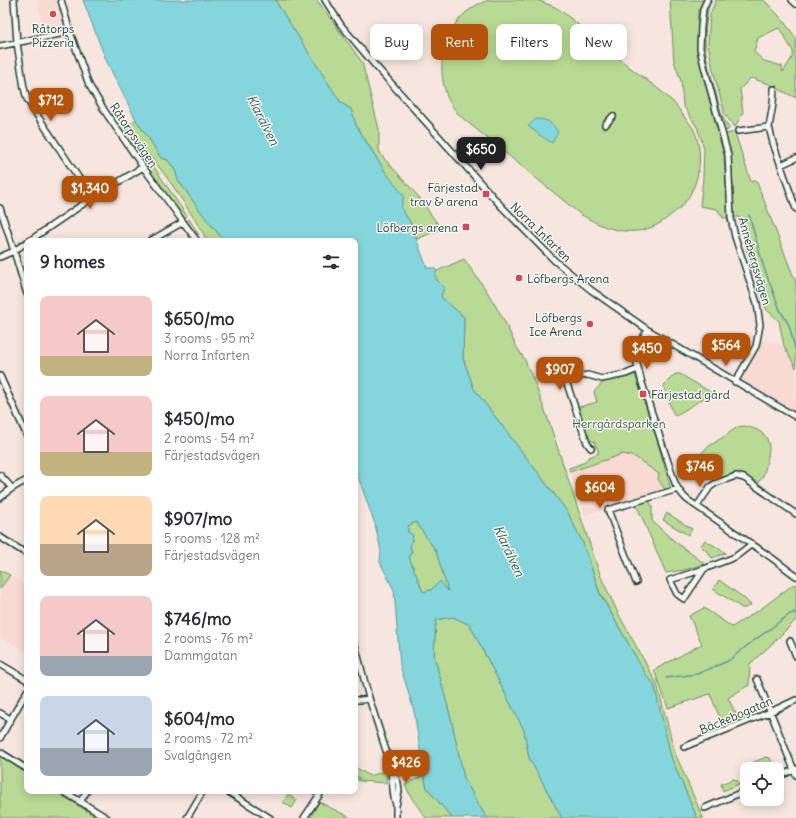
<!DOCTYPE html>
<html lang="en">
<head>
<meta charset="utf-8">
<style>
	body { margin:0; font-family:Delius,sans-serif; background:#f2f2f3; color:#2b2b33; height:100vh; display:flex; flex-direction:column; font-size:15px; white-space:nowrap }
	* { box-sizing:border-box; margin:0 }
	p { font-size:13px; color:#7c7c81 }
	.icon { flex:none; width:22px; height:22px; fill:none; stroke:currentColor; stroke-width:2; stroke-linecap:round; stroke-linejoin:round }
	.map { position:relative; flex:1; overflow:hidden }
	.drawer { position:absolute; left:24px; top:238px; width:334px; height:556px; display:flex; flex-direction:column; background:#fff; border-radius:8px; box-shadow:0 2px 10px #0003 }
	.drawer>* { flex:none }
	.guide { position:absolute; left:370px; top:24px; width:366px; height:36px; display:flex; gap:8px }
	.controls { position:absolute; left:740px; top:762px; display:grid; gap:8px }
	.controls a { display:grid; place-items:center; width:44px; height:44px; border-radius:8px; background:#fff; box-shadow:0 2px 10px #0003; font-size:20px }
	.price { position:absolute; translate:-50% -34px; padding:0 9px; border-radius:8px; background:#b45309; color:#fff; font-size:13px; line-height:26px; filter:drop-shadow(0 1px 2px #0008) }
	.price::after { content:''; position:absolute; left:50%; top:24px; width:12px; height:9px; margin-left:-6px; background:inherit; clip-path:polygon(0 0,100% 0,50% 100%) }
	.price.selected { background:#222; color:#fff }
	ul { padding:0; list-style:none }
	li { display:flex; align-items:center; gap:12px; height:100px; padding:0 16px }
	li span { display:grid; place-items:center; flex:none; width:112px; height:80px; border-radius:8px; color:#555 }
	li>.icon { margin-inline-start:auto }
	span .icon { width:48px; height:48px; fill:#fffc; stroke-width:1 }
	li b { font-size:17px }
	h2 { display:flex; justify-content:space-between; align-items:center; height:48px; padding:0 16px; font-size:17px }
	.tag { padding:0 14px; border-radius:8px; background:#fff; box-shadow:0 2px 10px #0003; font-size:14px; line-height:36px }
	.tag.selected { background:#b45309; color:#fff }
	.map>svg:first-child { display:block }
	.built { fill:#f8dad2 }
	.green { fill:#b9da94; stroke:#6c8c64; fill-rule:evenodd }
	.water { fill:#85d6dc; stroke:#5c9999; fill-rule:evenodd }
	.lines { fill:none; stroke-linecap:round; stroke-linejoin:round }
	.stream { stroke:#5c9999; stroke-width:1.5 }
	.minor-casing { stroke:#1f3d34; stroke-width:8 }
	.minor { stroke:#f6f6f2; stroke-width:5 }
	.poi-dot { fill:#d1495b; stroke:#f6f6f2; stroke-width:1.5 }
	.labels { text-anchor:middle; dominant-baseline:central; stroke-width:3; stroke-linejoin:round; paint-order:stroke }
	.poi-label { font-size:12px; fill:#1f3d34; stroke:#f6f6f2; text-anchor:end }
	.street-label { font-size:12px; fill:#1f3d34; stroke:#f6f6f2 }
	.park-label { font-size:12px; fill:#3e5c47; stroke:#f6f6f2 }
	.water-label { font-size:13px; font-style:italic; fill:#335c56; stroke:#f6f6f2 }
</style>
</head>
<body>
<div class="map">
<svg width="796" height="818" viewBox="0 0 796 818">
	<rect width="100%" height="100%" fill="#f7e6df"/>
	<filter id="ink" filterUnits="userSpaceOnUse"><feTurbulence type="fractalNoise" baseFrequency=".025" numOctaves="2"/><feDisplacementMap in="SourceGraphic" scale="8" xChannelSelector="R" yChannelSelector="G"/><feConvolveMatrix kernelMatrix="1 2 1 2 8 2 1 2 1" color-interpolation-filters="sRGB"/></filter>
	<g filter="url(#ink)">
		<path class="built" d="M37,0H59L67,28L44,33Z
			M761,340L784,346L796,368V412L741,381Z
			M623,454L635,457L660,474L666,491L585,515L570,472Z
			M10,575L27,586V652L0,637V589Z"/>
		<path class="green" d="M276,0H317L362,62L379,129V150L382,156L418,196L441,229L417,239L410,222L401,208L386,173L356,125L351,109L341,103L278,5Z
			M489,0H537L555,7L564,13C587,32 609,50 632,69C645,79 660,89 672,101C677,106 681,112 685,118C688,121 692,126 694,130C704,153 700,183 685,202C682,207 676,211 672,214C662,223 650,230 637,231C616,233 598,225 580,214L460,116C455,110 450,104 447,96C435,65 444,26 472,8C477,4 483,2 489,0Z
			M670,0H703L698,12L697,53L724,156L726,185L733,187L731,158L725,134L736,132V136L751,182L756,180L796,283V368L784,346L779,321L766,309L747,251L739,217L723,218L717,209L700,206L703,178L704,148L697,127L683,105L681,81L674,61Z
			M709,0H712C709,5 707,12 707,18C702,47 708,66 716,93C719,105 722,118 729,128L728,130L724,131L706,64L703,48V27L705,13Z
			M716,0H764L782,19L796,38V98L769,84L751,78L740,89L743,112L735,127L725,115L713,70L708,43L710,14ZM779,28L793,51V56L783,72L782,66L764,61L754,52L758,38Z
			M136,120L150,140L161,158L168,160L175,170L178,180L201,212L224,241H207L203,233C186,206 170,179 149,155C141,145 131,138 123,128Z
			M123,134L150,162L144,164Z
			M152,164L187,216L184,219L147,168Z
			M189,219L199,235L191,229L186,222Z
			M464,259L486,290L504,320L516,346L525,360L535,384L548,419L581,518L601,577L619,615L657,684L675,753L703,818H697L671,757L654,684L646,675L600,593L583,543L567,511L474,389L463,358L464,317L441,297L444,287L437,280L435,275L437,271Z
			M634,372L658,443L671,490L666,491L658,479L659,474L635,457L623,454L570,472L569,468L583,463L589,457L599,453L594,441L588,440L576,408L597,402L594,392L604,381Z
			M675,374H680L712,393L675,416L674,415L664,388V385Z
			M744,426C752,427 763,431 767,439C768,442 769,445 769,448C769,454 764,481 758,482C754,483 746,476 742,474C734,473 725,478 718,480C714,478 707,475 704,471C702,468 700,458 701,454C702,451 706,449 708,447L738,427Z
			M649,500L652,506V521L673,540L705,564L684,570L666,573L636,504Z
			M667,513L692,529L688,535L663,520Z
			M416,522L436,551L449,592L431,590L423,592L409,557L412,551L410,547L413,536L408,532V526Z
			M705,540L726,553L712,558L710,555L701,546Z
			M0,570L10,575L0,589Z
			M719,580L744,598L751,605L745,608H742L713,589Z
			M794,584L796,586V620L774,642L750,664L749,685L728,698L739,720L723,725L710,694L668,708L654,670L702,644L689,616L704,608L732,627L762,608Z
			M453,617L470,625L524,730L529,758L562,818H487L478,804L464,778L452,723L434,655L436,620Z
			M0,756L27,773V791H55L98,818H0Z
			M766,757L770,758L775,769H752L751,766L752,763Z
			M355,767L370,776L387,770L386,783L360,781L355,779Z
			M424,775L427,788L452,818H426L413,800L405,785Z
			M733,779L737,780L739,784L723,791L721,784Z
			M288,794L297,800L292,808L283,802Z
			M319,802L351,818H310Z"/>
		<path class="water" d="M83,0H276L278,5L341,103L351,109L356,125L370,148L386,173L404,196L401,208L410,222L427,268H434L437,271L435,275L437,280L444,287L441,297L464,317L463,358L474,389L567,511L583,543L600,594L646,675L654,684L671,757L697,818H562L529,758L524,730L470,625L453,617L436,620L434,655L452,723L464,778L478,804L487,818H452L427,788L424,775L414,711L400,665L394,590L380,562L381,551L375,524L355,468V241H224L201,212L178,180L175,170L168,160L161,158L150,140L136,120L106,60ZM416,522L436,551L448,591L440,581L431,590L423,592L409,557L412,551L410,547L413,535L408,532V526Z
			M536,119C548,119 552,123 558,132L552,143L541,136L528,126Z"/>
		<g class="lines">
			<path class="stream" d="M749,215L764,268L780,310L789,325L796,352
				M666,678L697,674L728,661L748,645L790,614L796,612
				M355,775L360,779"/>
			<g class="minor-casing">
				<path id="minor" d="M14,0L17,43L24,88L27,99L33,109L92,198
					M61,0L70,32L89,85L106,113L143,167L197,241
					M325,0L341,25L373,63L502,207L555,261L591,290L648,330L796,417
					M707,0L703,9L701,27L700,48L704,66L728,155L731,218L735,237L757,303L760,325L756,346L735,382
					M792,0L796,4
					M0,46L70,32
					M774,89L773,104L769,127L773,143L796,209
					M605,125L613,116
					M738,131L769,127
					M781,165L796,158
					M0,208L14,251L27,294
					M29,241L92,198L143,167
					M150,241L183,222
					M0,257L14,251L27,242
					M648,330L639,343L635,350V356L642,383L675,483C679,491 682,496 689,501L772,558L796,576
					M0,376L27,436
					M591,448L587,443L565,378L588,375L602,379L626,374L638,369
					M0,475L12,488
					M0,498C8,490 17,485 27,480
					M697,506L710,487L716,483L736,476L744,478L796,514
					M0,537L27,554
					M704,569L684,599L677,594L670,580L704,569L735,557L752,544
					M636,582L608,510L678,489
					M790,641L796,656
					M355,645L369,698L391,766L398,783L399,791L396,806V818
					M0,664L27,680
					M757,679L796,775
					M355,700H362L369,698
					M0,713L10,719
					M0,738L27,691
					M684,747L770,712L796,700
					M0,752L27,769
					M391,771L394,798L396,805
					M777,777L796,769
					M63,791L107,818
					M227,791L270,818
					M80,802L87,791
					M705,808L747,790
					M187,818L203,791
					M304,818L320,794L315,791"/>
			</g>
			<use href="#minor" class="minor"/>
		</g>
	</g>
	<g class="poi-dot">
		<circle cx="53" cy="14" r="4"/>
		<rect x="482" y="190" width="8" height="8" rx="2"/>
		<rect x="462" y="223" width="8" height="8" rx="2"/>
		<circle cx="519" cy="278" r="4"/>
		<circle cx="590" cy="324" r="4"/>
		<rect x="639" y="390" width="8" height="8" rx="2"/>
	</g>
	<g class="labels">
		<g class="poi-label">
			<text x="53" y="28" text-anchor="middle">Råtorps<tspan x="53" dy="14">Pizzeria</tspan></text>
			<text x="478" y="187">Färjestad<tspan x="478" dy="14">trav &amp; arena</tspan></text>
			<text x="458" y="227">Löfbergs arena</text>
			<text x="527" y="278" text-anchor="start">Löfbergs Arena</text>
			<text x="582" y="317">Löfbergs<tspan x="582" dy="14">Ice Arena</tspan></text>
			<text x="651" y="394" text-anchor="start">Färjestad gård</text>
		</g>
		<g class="street-label">
			<text transform="translate(134 135) rotate(56)">Råtorpsvägen</text>
			<text transform="translate(541 232) rotate(44)">Norra Infarten</text>
			<text transform="translate(755 261) rotate(74)">Annebergsvägen</text>
			<text transform="translate(736 715) rotate(-23)">Bäckebogatan</text>
		</g>
		<g class="park-label">
			<text x="619" y="423">Herrgårdsparken</text>
		</g>
		<g class="water-label">
			<text transform="translate(263 120) rotate(63)">Klarälven</text>
			<text transform="translate(509 551) rotate(65)">Klarälven</text>
		</g>
	</g>
</svg>
<div class="controls">
<a><svg class="icon" aria-label="locate" viewBox="0 0 24 24"><circle cx="12" cy="12" r="6"/><path d="M12 2v4M12 18v4M2 12h4M18 12h4"/></svg></a>
</div>
<b class="price" style="left:51px;top:122px">$712</b>
<b class="price selected" style="left:481px;top:171px">$650</b>
<b class="price" style="left:90px;top:210px">$1,340</b>
<b class="price" style="left:726px;top:367px">$564</b>
<b class="price" style="left:647px;top:370px">$450</b>
<b class="price" style="left:560px;top:391px">$907</b>
<b class="price" style="left:700px;top:488px">$746</b>
<b class="price" style="left:600px;top:509px">$604</b>
<b class="price" style="left:406px;top:784px">$426</b>
<div class="guide">
<a class="tag">Buy</a>
<a class="tag selected">Rent</a>
<a class="tag">Filters</a>
<a class="tag">New</a>
</div>
<section class="drawer">
<h2>9 homes<svg class="icon" aria-label="filters" viewBox="0 0 24 24"><path d="M4 7h16M4 17h16"/><circle cx="9" cy="7" r="2"/><circle cx="15" cy="17" r="2"/></svg></h2>
<ul>
<li><span style="background:linear-gradient(#f6c9c9 75%,#c2b280 0)"><svg class="icon" aria-label="home" viewBox="0 0 24 24"><path d="M3 11l9-7 9 7M6 9v11h12V9"/></svg></span><div><b>$650/mo</b><p>3 rooms · 95 m²</p><p>Norra Infarten</p></div></li>
<li><span style="background:linear-gradient(#f6c9c9 70%,#c2b280 0)"><svg class="icon" aria-label="home" viewBox="0 0 24 24"><path d="M3 11l9-7 9 7M6 9v11h12V9"/></svg></span><div><b>$450/mo</b><p>2 rooms · 54 m²</p><p>Färjestadsvägen</p></div></li>
<li><span style="background:linear-gradient(#ffd9b3 60%,#b9a48a 0)"><svg class="icon" aria-label="home" viewBox="0 0 24 24"><path d="M3 11l9-7 9 7M6 9v11h12V9"/></svg></span><div><b>$907/mo</b><p>5 rooms · 128 m²</p><p>Färjestadsvägen</p></div></li>
<li><span style="background:linear-gradient(#f6c9c9 75%,#9aa5b1 0)"><svg class="icon" aria-label="home" viewBox="0 0 24 24"><path d="M3 11l9-7 9 7M6 9v11h12V9"/></svg></span><div><b>$746/mo</b><p>2 rooms · 76 m²</p><p>Dammgatan</p></div></li>
<li><span style="background:linear-gradient(#c9d6e8 65%,#9aa5b1 0)"><svg class="icon" aria-label="home" viewBox="0 0 24 24"><path d="M3 11l9-7 9 7M6 9v11h12V9"/></svg></span><div><b>$604/mo</b><p>2 rooms · 72 m²</p><p>Svalgången</p></div></li>
</ul>
</section>
</div>
</body>
</html>
